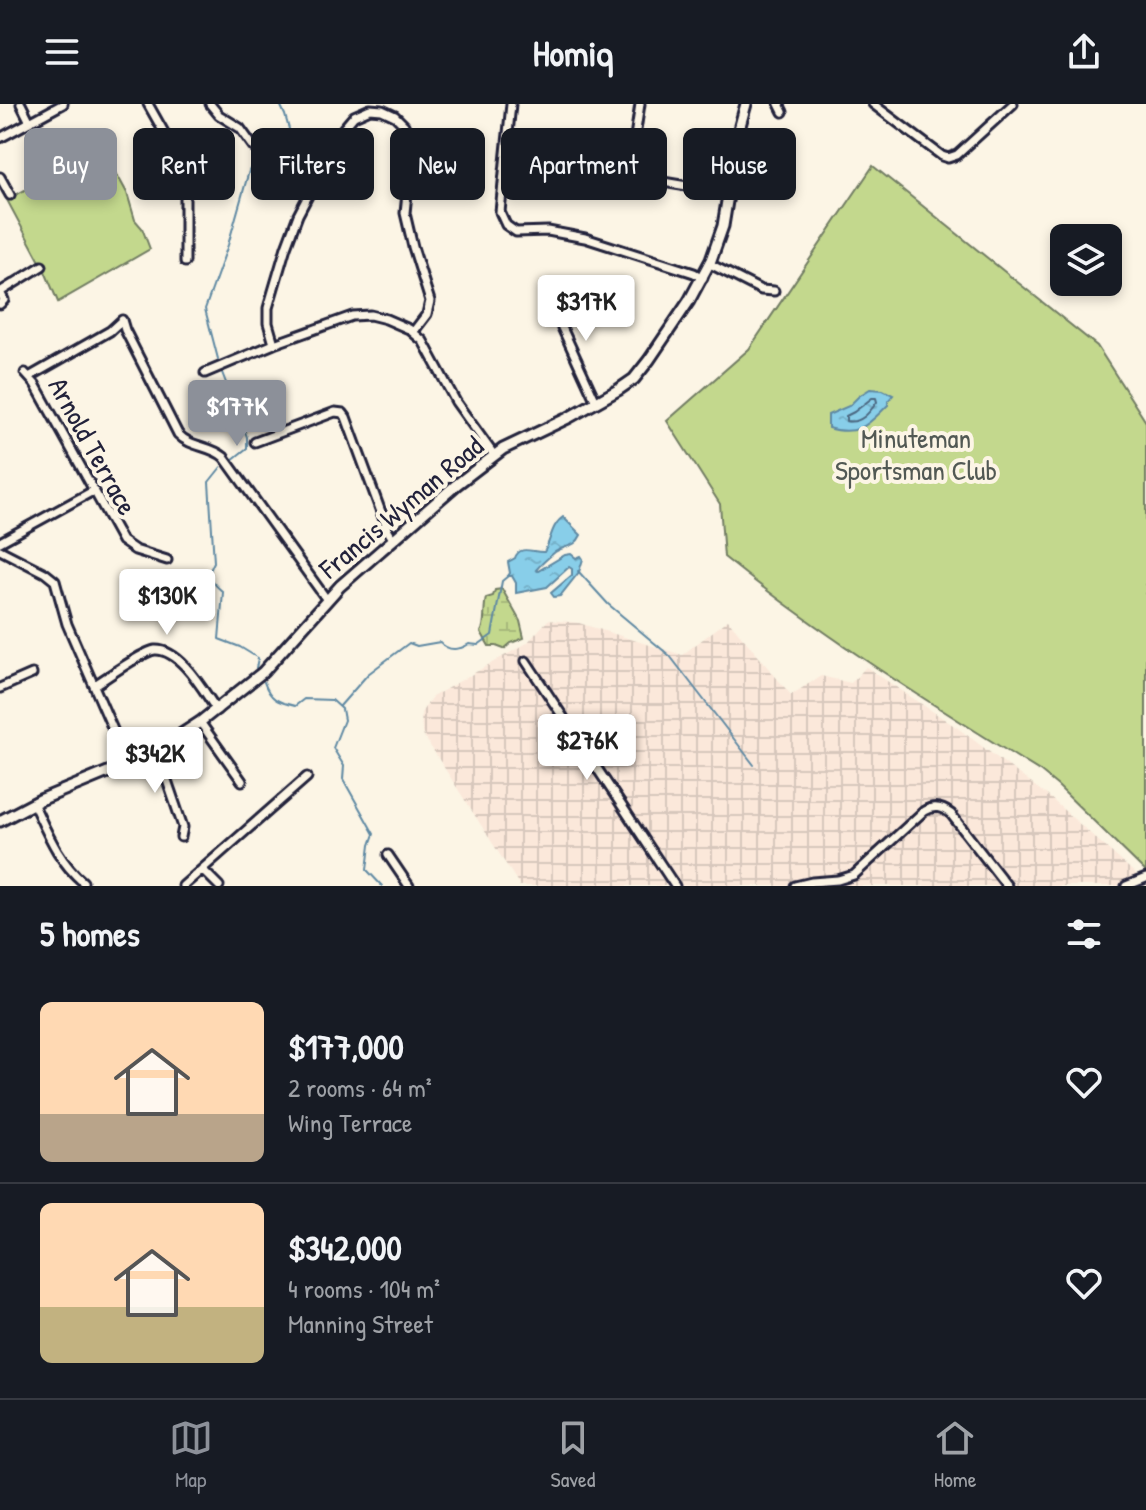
<!DOCTYPE html>
<html lang="en">
<head>
<meta charset="utf-8">
<style>
	body { margin:0; font-family:"Patrick Hand",sans-serif; background:#20242c; color:#f1f3f6; height:100vh; display:flex; flex-direction:column; font-size:30px; white-space:nowrap }
	* { box-sizing:border-box; margin:0 }
	p { font-size:26px; color:#9ea1a6 }
	.icon { flex:none; width:44px; height:44px; fill:none; stroke:currentColor; stroke-width:2; stroke-linecap:round; stroke-linejoin:round }
	.map { position:relative; height:782px; overflow:hidden }
	.sheet { display:flex; flex-direction:column; background:#171b24; flex:1 }
	.sheet>* { flex:none }
	.hud { position:absolute; left:24px; top:24px; width:1098px; height:72px; display:flex; gap:16px }
	.controls { position:absolute; left:1050px; top:120px; display:grid; gap:16px }
	.controls a { display:grid; place-items:center; width:72px; height:72px; border-radius:12px; background:#171b24; box-shadow:0 4px 12px #0003; font-size:40px }
	.price { position:absolute; translate:-50% -68px; padding:0 18px; border-radius:8px; background:#fff; color:#222; font-size:26px; line-height:52px; filter:drop-shadow(0 2px 4px #0008) }
	.price::after { content:''; position:absolute; left:50%; top:48px; width:24px; height:18px; margin-left:-12px; background:inherit; clip-path:polygon(0 0,100% 0,50% 100%) }
	.price.active { background:#8c9099; color:#fff }
	ul { padding:0; list-style:none }
	li { display:flex; align-items:center; gap:24px; height:200px; padding:0 40px }
	li+li { border-top:2px solid #363941 }
	li span { display:grid; place-items:center; flex:none; width:224px; height:160px; border-radius:12px; color:#555 }
	li>.icon { margin-inline-start:auto }
	span .icon { width:96px; height:96px; fill:#fffc; stroke-width:1 }
	li b { font-size:34px }
	h2 { display:flex; justify-content:space-between; align-items:center; height:96px; padding:0 40px; font-size:34px }
	.pill { padding:0 28px; border-radius:12px; background:#171b24; box-shadow:0 4px 12px #0003; font-size:28px; line-height:72px }
	.pill.active { background:#8c9099; color:#fff }
	header { display:flex; justify-content:space-between; align-items:center; height:104px; padding:0 40px; background:#171b24; font-size:36px; font-weight:800 }
	.menu { display:flex; justify-content:space-around; align-items:center; height:112px; border-top:2px solid #363941; background:#171b24; font-size:22px; color:#9ea1a6 }
	.menu a { display:grid; justify-items:center; gap:4px }
	.menu .active { color:#8c9099 }
	.map>svg:first-child { display:block }
	.industrial { fill:url(#industrial-grid) }
	.wetland { fill:url(#wetland-marsh); stroke:#727d64; stroke-width:2 }
	.park { fill:#c3d88d; stroke:#727d64; stroke-width:2 }
	.water { fill:url(#water-ripples); stroke:#5f89a3; stroke-width:2 }
	.lines { fill:none; stroke-linecap:round; stroke-linejoin:round }
	.shore { stroke:#4b6781; stroke-width:2 }
	.stream { stroke:#5f89a3; stroke-width:2 }
	.minor-casing { stroke:#22223b; stroke-width:13 }
	.major-casing { stroke:#22223b; stroke-width:15 }
	.minor { stroke:#fcf5e5; stroke-width:7 }
	.major { stroke:#fcf5e5; stroke-width:9 }
	.labels { text-anchor:middle; dominant-baseline:central; stroke-width:8; stroke-linejoin:round; paint-order:stroke }
	.park-label { font-size:28px; fill:#525954; stroke:#fcf5e5 }
	.street-label { font-size:28px; fill:#22223b; stroke:#fcf5e5 }
</style>
</head>
<body>
<header><svg class="icon" aria-label="menu" viewBox="0 0 24 24"><path d="M4 6h16M4 12h16M4 18h16"/></svg>Homiq<svg class="icon" aria-label="share" viewBox="0 0 24 24"><path d="M12 15V3M7 8l5-5 5 5M5 13v7h14v-7"/></svg></header>
<div class="map">
<svg width="1146" height="782" viewBox="0 0 1146 782">
	<defs>
		<pattern id="industrial-grid" width="8" height="8" patternUnits="userSpaceOnUse" patternTransform="scale(2)"><rect width="8" height="8" fill="#fbe8da"/><path d="M0 4h8M4 0v8" fill="none" stroke="#d7c7bc"/></pattern>
		<pattern id="wetland-marsh" width="20" height="14" patternUnits="userSpaceOnUse" patternTransform="scale(2)"><rect width="20" height="14" fill="#c3d88d"/><path d="M1 5h8M5 5V1M11 12h8M15 12V8" fill="none" stroke="#a7b97b"/></pattern>
		<pattern id="water-ripples" width="26" height="14" patternUnits="userSpaceOnUse" patternTransform="scale(2)"><rect width="26" height="14" fill="#88cee9"/><path d="M2 4q2-2 4 0t4 0M15 11q2-2 4 0t4 0" fill="none" stroke="#75b1c9"/></pattern>
	</defs>
	<rect width="100%" height="100%" fill="#fcf5e5"/>
	<filter id="ink" filterUnits="userSpaceOnUse"><feTurbulence type="fractalNoise" baseFrequency=".0125" numOctaves="2"/><feDisplacementMap in="SourceGraphic" scale="16" xChannelSelector="R" yChannelSelector="G"/><feConvolveMatrix kernelMatrix="1 2 1 2 8 2 1 2 1" color-interpolation-filters="sRGB"/></filter>
	<g filter="url(#ink)">
		<path class="industrial" d="M548,516L579,519L682,551L728,516L791,591L821,572L851,579L866,563L959,625L1048,692L1146,779V782H520L422,629L421,609L432,593L527,539Z"/>
		<path class="wetland" d="M502,485L520,517L524,534L511,539L504,545L496,542H489L481,528C486,520 483,504 486,494L493,492L495,486Z"/>
		<path class="park" d="M102,43L127,89L135,116L142,124L150,145L58,198L44,165L7,96Z
			M873,62L1097,242L1146,318V768L1058,682L1041,668C933,601 823,533 724,453L720,400L667,317L749,245Z"/>
		<path class="water" d="M870,285L883,286L893,291L888,297V301C868,320 860,333 828,324V311L849,302L859,292Z
			M563,413L581,431C575,444 566,441 555,448C549,453 541,460 536,466L538,467L565,451L571,450L576,454L581,452L583,455L579,468L560,492L554,493L551,489L572,471V465L569,463L547,483L516,489V479L512,472H508L510,469L508,458L515,454C520,440 533,449 544,448C551,437 551,421 563,413Z"/>
		<g class="lines">
			<path class="shore" d="M872,294H876L877,298C869,309 861,320 846,317V312L854,308Z"/>
			<path class="stream" d="M266,46L284,32L289,25L285,11L280,0
				M218,255L205,205L228,141L249,67L256,54
				M221,266L247,333V344L232,356
				M221,363L209,378L214,458C205,474 211,477 223,488L219,535L240,543L258,554L256,564
				M578,467L608,500L670,552L754,661
				M264,578C270,595 277,598 295,602L304,595L332,596L342,605L344,616L333,644L344,662L343,675L374,730L370,741L367,766L382,782
				M340,602L368,570L409,539L417,542L440,538C448,548 460,546 469,540L478,541L492,531L502,477L508,472"/>
			<g class="minor-casing">
				<path id="minor" d="M21,0L30,18
					M148,0L179,55L185,73V158
					M210,0L219,11L240,24L253,42L261,50L314,78
					M511,0L500,108L506,121L516,128L548,127L585,134L694,169L703,174
					M640,0L631,59V69L633,73L729,89
					M779,0L783,8
					M873,0L942,52L948,54L957,51L1013,0
					M0,34L63,0
					M0,73L10,91
					M710,160L761,186L774,187
					M0,188L42,162
					M0,188L4,196L0,200
					M548,193L596,298
					M122,216L125,226L178,330C191,344 210,341 224,353L327,496
					M274,240L268,219V204L286,143L298,111L343,25L354,12L370,5L382,6L395,12L404,21L409,33L410,59L405,109L413,143L430,197L427,210L414,227
					M25,269L35,280L122,437L135,446L167,456
					M205,269L274,240L352,212L370,211L386,215L409,225L423,237L456,298L494,351
					M29,273L110,227L122,216
					M255,338L335,308L343,309L346,313L388,427L393,435
					M0,438L93,387
					M0,446L45,469L55,477L67,520L128,660
					M526,557L675,782
					M95,581C106,574 144,547 155,546C181,545 204,588 217,606
					M0,584L32,570
					M200,618L242,677
					M157,647L183,723L181,733
					M33,699C47,728 58,757 83,778
					M388,751L409,782
					M202,765L219,782
					M183,782L307,673
					M795,782L812,778L838,776L854,771L924,707C934,701 942,703 951,710L1007,782
					M1126,782L1146,774"/>
			</g>
			<g class="major-casing">
				<path id="major" d="M0,717L40,696L149,651L200,618L263,568L340,482L456,381L503,345L568,314L618,286L634,275L649,256L689,197L711,156L723,122L738,29L746,0"/>
			</g>
			<use href="#minor" class="minor"/>
			<use href="#major" class="major"/>
		</g>
	</g>
	<g class="labels">
		<g class="park-label">
			<text x="916" y="334">Minuteman<tspan x="916" dy="32">Sportsman Club</tspan></text>
		</g>
		<g class="street-label">
			<text transform="translate(93 342) rotate(61)">Arnold Terrace</text>
			<text transform="translate(401 403) rotate(-40)">Francis Wyman Road</text>
		</g>
	</g>
</svg>
<div class="controls">
<a><svg class="icon" aria-label="layers" viewBox="0 0 24 24"><path d="M12 4l9 5-9 5-9-5zM3 14l9 5 9-5"/></svg></a>
</div>
<b class="price" style="left:586px;top:239px">$317K</b>
<b class="price active" style="left:237px;top:344px">$177K</b>
<b class="price" style="left:167px;top:533px">$130K</b>
<b class="price" style="left:587px;top:678px">$276K</b>
<b class="price" style="left:155px;top:691px">$342K</b>
<div class="hud">
<a class="pill active">Buy</a>
<a class="pill">Rent</a>
<a class="pill">Filters</a>
<a class="pill">New</a>
<a class="pill">Apartment</a>
<a class="pill">House</a>
</div>
</div>
<section class="sheet">
<h2>5 homes<svg class="icon" aria-label="filters" viewBox="0 0 24 24"><path d="M4 7h16M4 17h16"/><circle cx="9" cy="7" r="2"/><circle cx="15" cy="17" r="2"/></svg></h2>
<ul>
<li><span style="background:linear-gradient(#ffd9b3 70%,#b9a48a 0)"><svg class="icon" aria-label="home" viewBox="0 0 24 24"><path d="M3 11l9-7 9 7M6 9v11h12V9"/></svg></span><div><b>$177,000</b><p>2 rooms · 64 m²</p><p>Wing Terrace</p></div><svg class="icon" aria-label="heart" viewBox="0 0 24 24"><path d="M12 20l-8-8c-3-5 5-10 8-4 3-6 11-1 8 4z"/></svg></li>
<li><span style="background:linear-gradient(#ffd9b3 65%,#c2b280 0)"><svg class="icon" aria-label="home" viewBox="0 0 24 24"><path d="M3 11l9-7 9 7M6 9v11h12V9"/></svg></span><div><b>$342,000</b><p>4 rooms · 104 m²</p><p>Manning Street</p></div><svg class="icon" aria-label="heart" viewBox="0 0 24 24"><path d="M12 20l-8-8c-3-5 5-10 8-4 3-6 11-1 8 4z"/></svg></li>
</ul>
</section>
<nav class="menu">
<a class="active"><svg class="icon" aria-label="map" viewBox="0 0 24 24"><path d="M3 6l6-2 6 2 6-2v14l-6 2-6-2-6 2zM9 4v14M15 6v14"/></svg>Map</a>
<a><svg class="icon" aria-label="saved" viewBox="0 0 24 24"><path d="M7 4h10v16l-5-4-5 4z"/></svg>Saved</a>
<a><svg class="icon" aria-label="home" viewBox="0 0 24 24"><path d="M3 11l9-7 9 7M6 9v11h12V9"/></svg>Home</a>
</nav>
</body>
</html>
